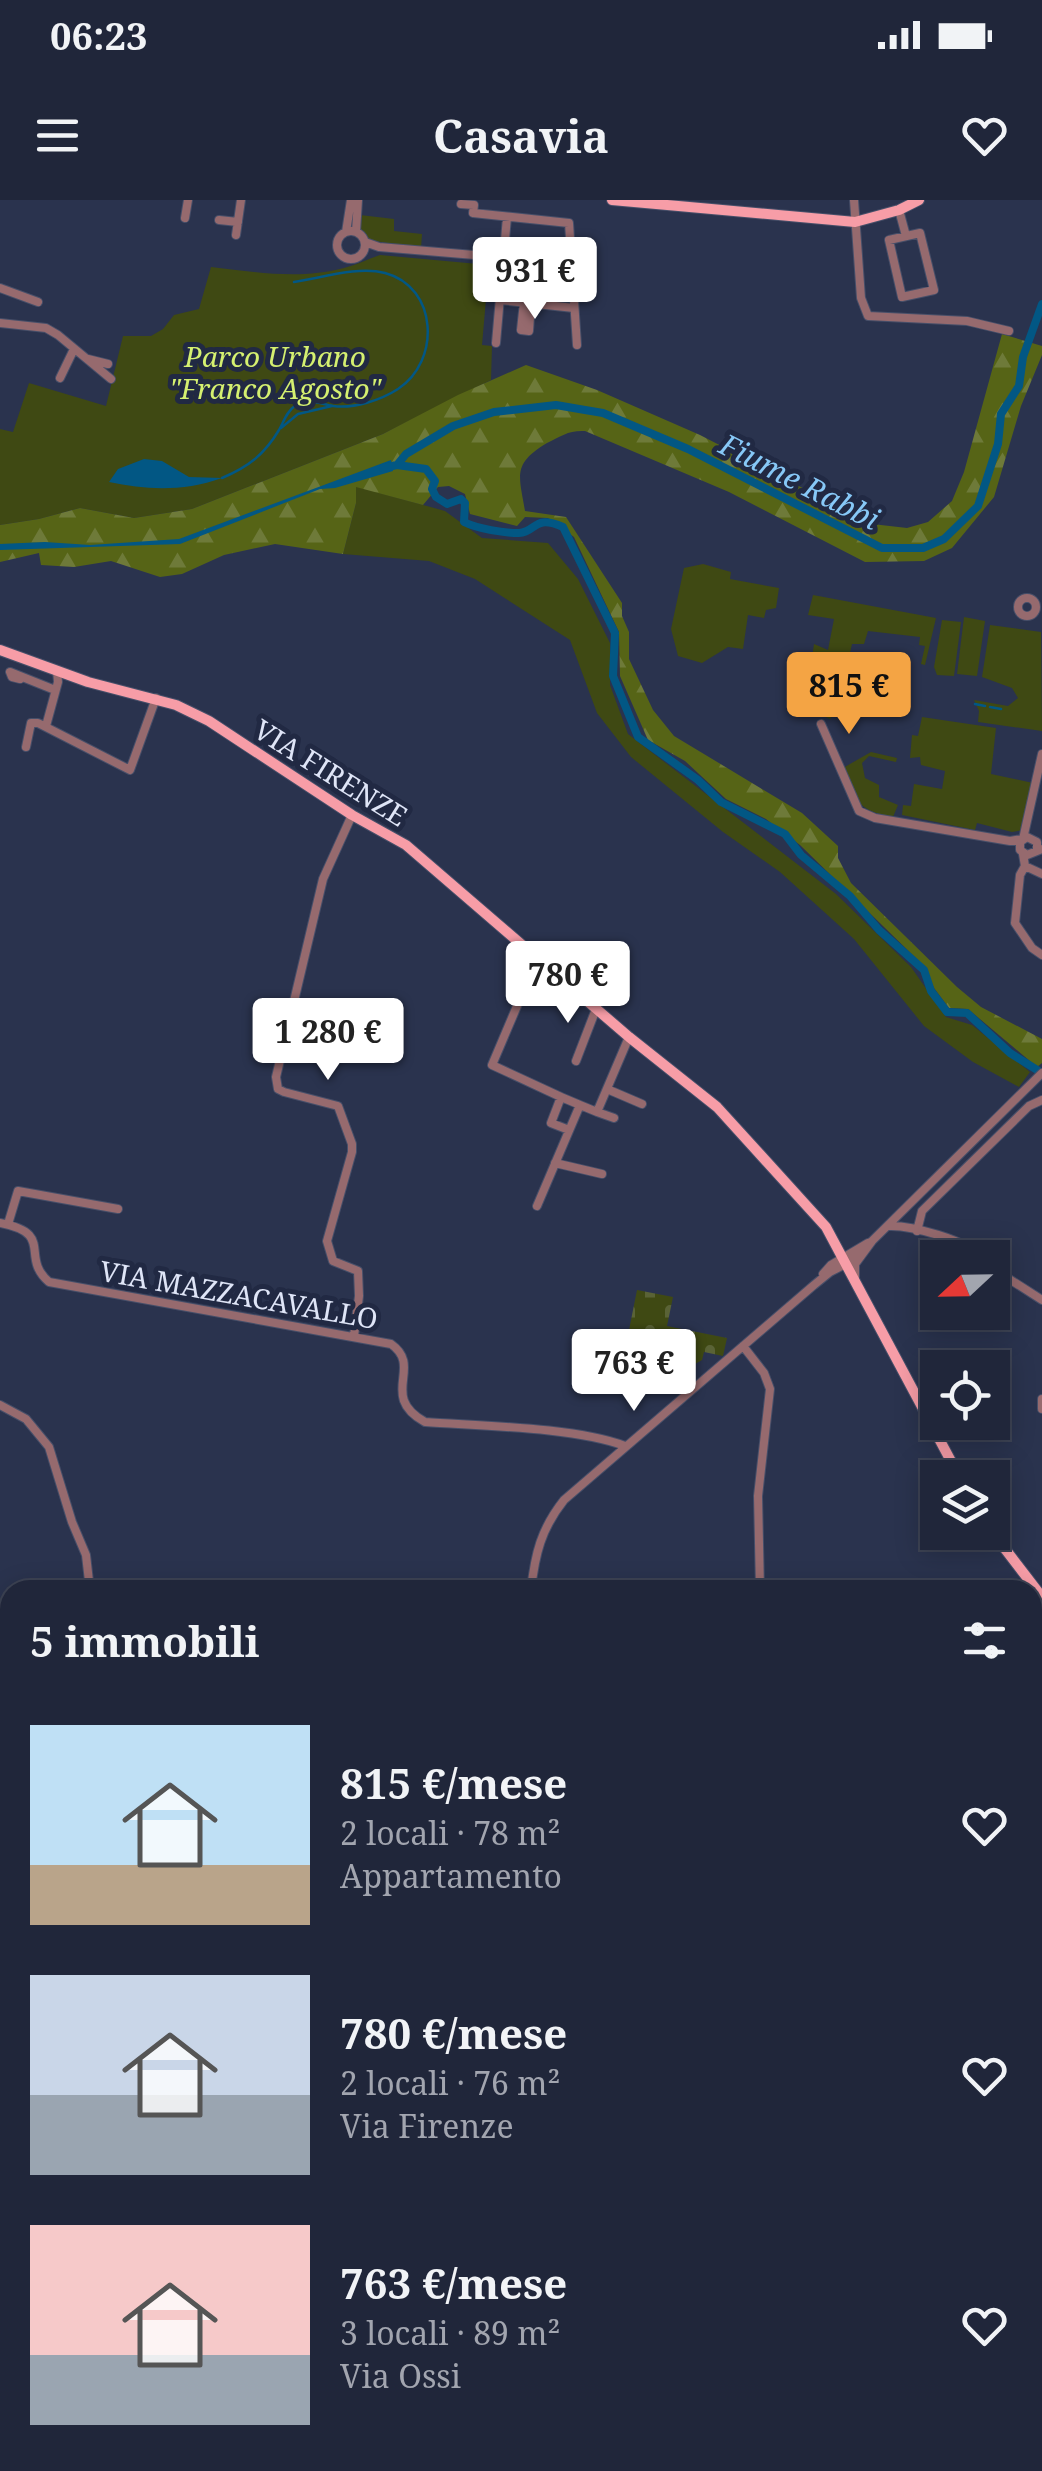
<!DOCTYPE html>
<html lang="it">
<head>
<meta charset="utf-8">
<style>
	body { margin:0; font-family:"Noto Serif",serif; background:#2d3245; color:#f1f3f6; height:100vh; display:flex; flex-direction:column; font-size:38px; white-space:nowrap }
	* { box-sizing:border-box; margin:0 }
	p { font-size:32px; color:#a2a5af }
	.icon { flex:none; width:55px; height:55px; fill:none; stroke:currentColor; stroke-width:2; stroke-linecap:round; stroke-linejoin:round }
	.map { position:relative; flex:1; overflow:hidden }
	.side { position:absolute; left:0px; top:1380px; width:1042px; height:892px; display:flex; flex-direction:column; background:#20263a; border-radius:30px 30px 0 0; box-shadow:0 5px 25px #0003,0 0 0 2px #3d4354 }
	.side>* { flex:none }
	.needle { width:65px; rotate:248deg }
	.buttons { position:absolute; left:920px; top:1040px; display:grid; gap:20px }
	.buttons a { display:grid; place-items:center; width:90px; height:90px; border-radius:0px; background:#20263a; box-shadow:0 5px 25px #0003,0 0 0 2px #3d4354; font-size:50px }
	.price { position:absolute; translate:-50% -85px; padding:0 22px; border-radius:10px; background:#fff; color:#222; font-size:32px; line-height:65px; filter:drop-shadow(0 2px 5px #0008) }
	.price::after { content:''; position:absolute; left:50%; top:60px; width:30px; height:22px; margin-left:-15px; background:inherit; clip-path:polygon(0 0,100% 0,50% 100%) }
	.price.selected { background:#f4a444; color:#111 }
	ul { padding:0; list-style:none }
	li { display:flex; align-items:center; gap:30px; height:250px; padding:0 30px }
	li span { display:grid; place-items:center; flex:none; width:280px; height:200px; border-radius:0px; color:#555 }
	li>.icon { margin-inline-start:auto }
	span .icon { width:120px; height:120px; fill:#fffc; stroke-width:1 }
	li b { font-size:42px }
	h2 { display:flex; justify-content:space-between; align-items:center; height:120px; padding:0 30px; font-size:42px }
	.status { display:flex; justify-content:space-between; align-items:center; height:70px; padding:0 50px; background:#20263a; direction:ltr }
	.status svg { height:28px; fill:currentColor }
	header { display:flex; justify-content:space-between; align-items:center; height:130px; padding:0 30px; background:#20263a; font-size:45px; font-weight:700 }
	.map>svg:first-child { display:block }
	.green { fill:#3f4913 }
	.forest { fill:url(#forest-firs) }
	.cemetery { fill:url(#cemetery-stones) }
	.water { fill:#025784 }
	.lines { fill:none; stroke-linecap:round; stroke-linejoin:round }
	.stream { stroke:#025784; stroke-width:2.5 }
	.river { stroke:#025784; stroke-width:8 }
	.minor-casing { stroke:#474f69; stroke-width:10 }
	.major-casing { stroke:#474f69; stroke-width:12 }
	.minor { stroke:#966a6e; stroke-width:8 }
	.major { stroke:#f79da7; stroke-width:10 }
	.labels { text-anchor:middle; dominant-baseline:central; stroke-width:10; stroke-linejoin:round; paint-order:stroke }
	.park-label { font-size:28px; font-style:italic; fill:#d5f070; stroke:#212943 }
	.street-label { font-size:28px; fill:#dfe5f7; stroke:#212943 }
	.water-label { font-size:30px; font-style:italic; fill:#87c8f7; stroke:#212943 }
</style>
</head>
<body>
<div class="status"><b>06:23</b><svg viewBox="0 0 49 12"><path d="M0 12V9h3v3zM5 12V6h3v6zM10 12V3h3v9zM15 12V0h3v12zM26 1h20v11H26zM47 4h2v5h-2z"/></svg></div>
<header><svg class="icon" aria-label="menu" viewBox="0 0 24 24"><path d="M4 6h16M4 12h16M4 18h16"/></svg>Casavia<svg class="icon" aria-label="heart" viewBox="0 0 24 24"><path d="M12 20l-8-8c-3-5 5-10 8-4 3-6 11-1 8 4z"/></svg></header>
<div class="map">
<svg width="1042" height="2271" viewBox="0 0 1042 2271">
	<defs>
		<pattern id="forest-firs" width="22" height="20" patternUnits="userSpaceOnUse" patternTransform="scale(2.5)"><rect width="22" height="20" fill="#566416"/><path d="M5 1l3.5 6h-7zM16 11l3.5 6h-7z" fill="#6e7a39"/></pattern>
		<pattern id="cemetery-stones" width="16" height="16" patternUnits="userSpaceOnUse" patternTransform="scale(2.5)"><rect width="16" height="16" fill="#3f4913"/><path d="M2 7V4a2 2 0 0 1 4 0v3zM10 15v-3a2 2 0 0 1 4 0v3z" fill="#5a6336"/></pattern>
	</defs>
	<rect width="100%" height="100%" fill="#2a334e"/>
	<path class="green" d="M360,15L394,19V31L422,34L421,48L368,40L360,31Z
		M380,55L489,65L482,145L492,146L491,180L383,234L192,309L134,318L80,308L39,319L0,325V229L13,232L29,183L106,206L123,136H151L163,129L174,115L199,109L211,67C256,72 299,80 344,68C356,65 368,59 380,55Z
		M355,286L445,311L482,338L548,343L578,379L610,443V485L628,534L836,694L911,767L946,817L972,825L1030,872L1019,887L973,862L924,826L854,739L780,672L723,632L631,557L597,513L570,440L475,379L429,361L343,354L356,303Z
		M703,364L731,372L730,379L779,388L776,408L766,410L764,418L748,415L743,449L728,447L702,463L678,456L671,429L684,368Z
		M813,395L936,418L925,465L921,464L925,446L919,445L920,437L868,431L864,444H852L837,510L830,519L824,516L825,504L833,506L838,480L831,478L836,467L811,465L814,444L828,450L834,419L808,415Z
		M964,417L985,421L977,476L957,474Z
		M942,420L961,422L954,476L937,475L934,467Z
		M990,425L1041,432L1042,531L978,522L979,511L974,500L1008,506L1018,498L1012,488L982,477Z
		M922,517L996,528L991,574L1033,583L1024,630L1012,632L977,623L975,630L902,615L903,605L911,606L914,584L942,589L945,571L921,565L920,557L910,558L912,535L918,536Z
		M871,552L897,558L896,562L869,556L862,563L865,578L879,585V597L898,605L893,617C856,610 856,601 843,568Z"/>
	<path class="forest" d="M1002,134L1042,146V155L1021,206L994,297L952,348L924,361L865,362L729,292L585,231C569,230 561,236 547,243C512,264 519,275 525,311L566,317L622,403V416L629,432V459L653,510L674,536L802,613L838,646V658L851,683L957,787L981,807L1042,839V863L1037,867L968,809L949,808L934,788L925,767L800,645L766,619L726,599L685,561L648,540L620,476L619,432L574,337L548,318L525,317L517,326L470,314L465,294L449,286L438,287L423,305L356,287V303L343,354L275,344L224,355L182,374L160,377L111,361L74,367L41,365L39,353L0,362V325L39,319L80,308L134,318L192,309L383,234L458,195L526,165L597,190L700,235L872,324L907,328L928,322L952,301L964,272Z"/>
	<path class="cemetery" d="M637,1090L673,1097L667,1126L727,1138L723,1156L704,1152L702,1160L688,1168L624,1155Z"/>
	<path class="water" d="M144,259L162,261L189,277L222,278C183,292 146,290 109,282L118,269Z
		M391,260L393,271L335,288L320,289L180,344L0,350V344L45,342L90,345L179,339Z"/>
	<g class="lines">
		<path class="stream" d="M281,228L298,214L332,206
			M222,278C248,267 264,255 279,230C284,221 287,211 296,205C308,197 320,204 333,206C354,209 381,200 398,189C441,161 438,87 385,73C357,66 322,78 294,82
			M975,504L985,506
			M990,507L1001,509
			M0,1766L10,1768"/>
		<path class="river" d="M397,265L406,254L453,226L494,212L556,205L585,210L603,213L688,249L882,348H923L944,339L978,306L998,244L1001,214L1019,186L1023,157L1042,104
			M383,268L397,265L426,269L435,281L432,289L436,297L447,304L461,299L465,303L464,322C478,329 504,333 519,333C537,332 533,314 563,327L615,433L613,476L638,537L698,580L721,602L785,634L801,655L850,696L879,730L924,770L931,791L947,812L967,813L1010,853L1042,873"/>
		<g class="minor-casing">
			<path id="minor" d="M854,0L861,98L868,116L967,121L1009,131
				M461,4L474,5L473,13L569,23L577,145
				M899,10L906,36
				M185,18L188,0
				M219,20L238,22
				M337 45a14 14 0 1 1 28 0a14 14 0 1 1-28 0Z
				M346,32L351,0
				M356,32L358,0
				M920,33L934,90L902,97L889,40Z
				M236,35L241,0
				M365,42L379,47L571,63
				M0,88L38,102
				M500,100L574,108
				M524,102L521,130L529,131L531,103
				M0,123L46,128L58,135L111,179
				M496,143L507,17
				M88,159L108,164
				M60,178L74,149
				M1018 407a9 9 0 1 1 18 0a9 9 0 1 1-18 0Z
				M20,479L12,477L10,472L55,490
				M821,524L859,611L875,618L1010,641L1022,639
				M46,526L58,482L57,471
				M26,547L31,523H38L130,570L156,498
				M352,615L323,679L276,877L278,889L284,892L338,906L352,944V952L327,1041L333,1061L358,1071L359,1096L354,1136
				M1023,639L1042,554
				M1037,650V642L1027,637L1020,642V650L1027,655L1042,649
				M1023,654L1025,666L1042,674
				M1025,666L1020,675L1015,723L1032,748L1042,755
				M537,759L492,865L561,897
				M576,861L596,809
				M607,889L642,904
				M614,918L597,912L629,837
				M569,930L551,923L561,897L580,905
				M555,963L602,974
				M537,1006L580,905L597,912
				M0,1023C56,1034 19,1056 49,1082L391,1144C424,1167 378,1196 425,1222C480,1226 575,1227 625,1246
				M8,1024L18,991L118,1009
				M888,1026C910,1025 968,1040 981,1058
				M917,1031L922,1011L1029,906L1042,900
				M992,1068L1042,1100
				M823,1074L831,1065L868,1043
				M855,1077V1064L872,1041L1042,873
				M743,1146L764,1173L770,1189L758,1296L760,1390
				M1042,1199V1209
				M0,1205L26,1219L49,1247L72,1322L86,1355L90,1390
				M531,1390C535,1354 541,1329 564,1300L814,1085L830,1072L859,1057
				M1032,1804L1042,1750
				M0,1872L10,1873
				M1042,1922L1039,1933L1042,1934
				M0,2090L10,2001
				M1032,2110L1042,2118
				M338,2262L410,2271
				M306,2271L309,2262
				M533,2271L534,2262
				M886,2271L887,2262"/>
		</g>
		<g class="major-casing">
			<path id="major" d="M612,0L855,22L899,10L919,0
				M0,450L88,482L176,505L209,521L352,615L406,645L629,837L717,907L826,1027L960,1278
				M992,1332L1042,1397"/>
		</g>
		<use href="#minor" class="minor"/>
		<use href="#major" class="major"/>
	</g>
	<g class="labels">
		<g class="park-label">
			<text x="275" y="156">Parco Urbano<tspan x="275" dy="32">"Franco Agosto"</tspan></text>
		</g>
		<g class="street-label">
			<text transform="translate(331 572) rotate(32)">VIA FIRENZE</text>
			<text transform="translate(239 1094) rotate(10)">VIA MAZZACAVALLO</text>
		</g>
		<g class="water-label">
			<text transform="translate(800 281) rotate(27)">Fiume Rabbi</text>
		</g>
	</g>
</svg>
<div class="buttons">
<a><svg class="needle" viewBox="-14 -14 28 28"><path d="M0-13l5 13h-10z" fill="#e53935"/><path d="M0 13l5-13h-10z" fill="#a2a5af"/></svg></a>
<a><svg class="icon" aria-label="locate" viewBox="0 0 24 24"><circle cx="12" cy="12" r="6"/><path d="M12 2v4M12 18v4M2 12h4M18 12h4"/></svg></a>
<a><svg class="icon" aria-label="layers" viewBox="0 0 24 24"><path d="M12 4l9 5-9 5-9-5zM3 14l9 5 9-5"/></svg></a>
</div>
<b class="price" style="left:535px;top:122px">931 €</b>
<b class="price selected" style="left:849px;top:537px">815 €</b>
<b class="price" style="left:568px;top:826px">780 €</b>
<b class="price" style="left:328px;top:883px">1 280 €</b>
<b class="price" style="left:634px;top:1214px">763 €</b>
<section class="side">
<h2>5 immobili<svg class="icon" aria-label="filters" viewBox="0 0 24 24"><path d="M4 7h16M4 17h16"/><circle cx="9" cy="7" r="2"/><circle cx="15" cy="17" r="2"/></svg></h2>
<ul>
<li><span style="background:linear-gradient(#bfe0f5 70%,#b9a48a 0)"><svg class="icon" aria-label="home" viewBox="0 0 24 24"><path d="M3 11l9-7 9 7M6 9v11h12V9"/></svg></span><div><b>815 €/mese</b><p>2 locali · 78 m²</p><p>Appartamento</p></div><svg class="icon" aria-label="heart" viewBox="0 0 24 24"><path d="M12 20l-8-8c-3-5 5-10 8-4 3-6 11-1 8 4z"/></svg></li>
<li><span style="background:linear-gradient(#c9d6e8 60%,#9aa5b1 0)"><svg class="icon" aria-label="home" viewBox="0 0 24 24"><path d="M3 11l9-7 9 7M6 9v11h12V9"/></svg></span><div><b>780 €/mese</b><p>2 locali · 76 m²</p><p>Via Firenze</p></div><svg class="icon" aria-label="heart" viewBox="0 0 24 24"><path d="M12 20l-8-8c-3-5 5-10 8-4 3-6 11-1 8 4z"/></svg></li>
<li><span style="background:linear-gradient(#f6c9c9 65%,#9aa5b1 0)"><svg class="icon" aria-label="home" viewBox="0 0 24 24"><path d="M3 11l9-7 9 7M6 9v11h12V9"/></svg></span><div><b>763 €/mese</b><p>3 locali · 89 m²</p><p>Via Ossi</p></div><svg class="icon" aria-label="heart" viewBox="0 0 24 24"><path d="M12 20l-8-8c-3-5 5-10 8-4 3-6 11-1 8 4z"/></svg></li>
</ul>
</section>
</div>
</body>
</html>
